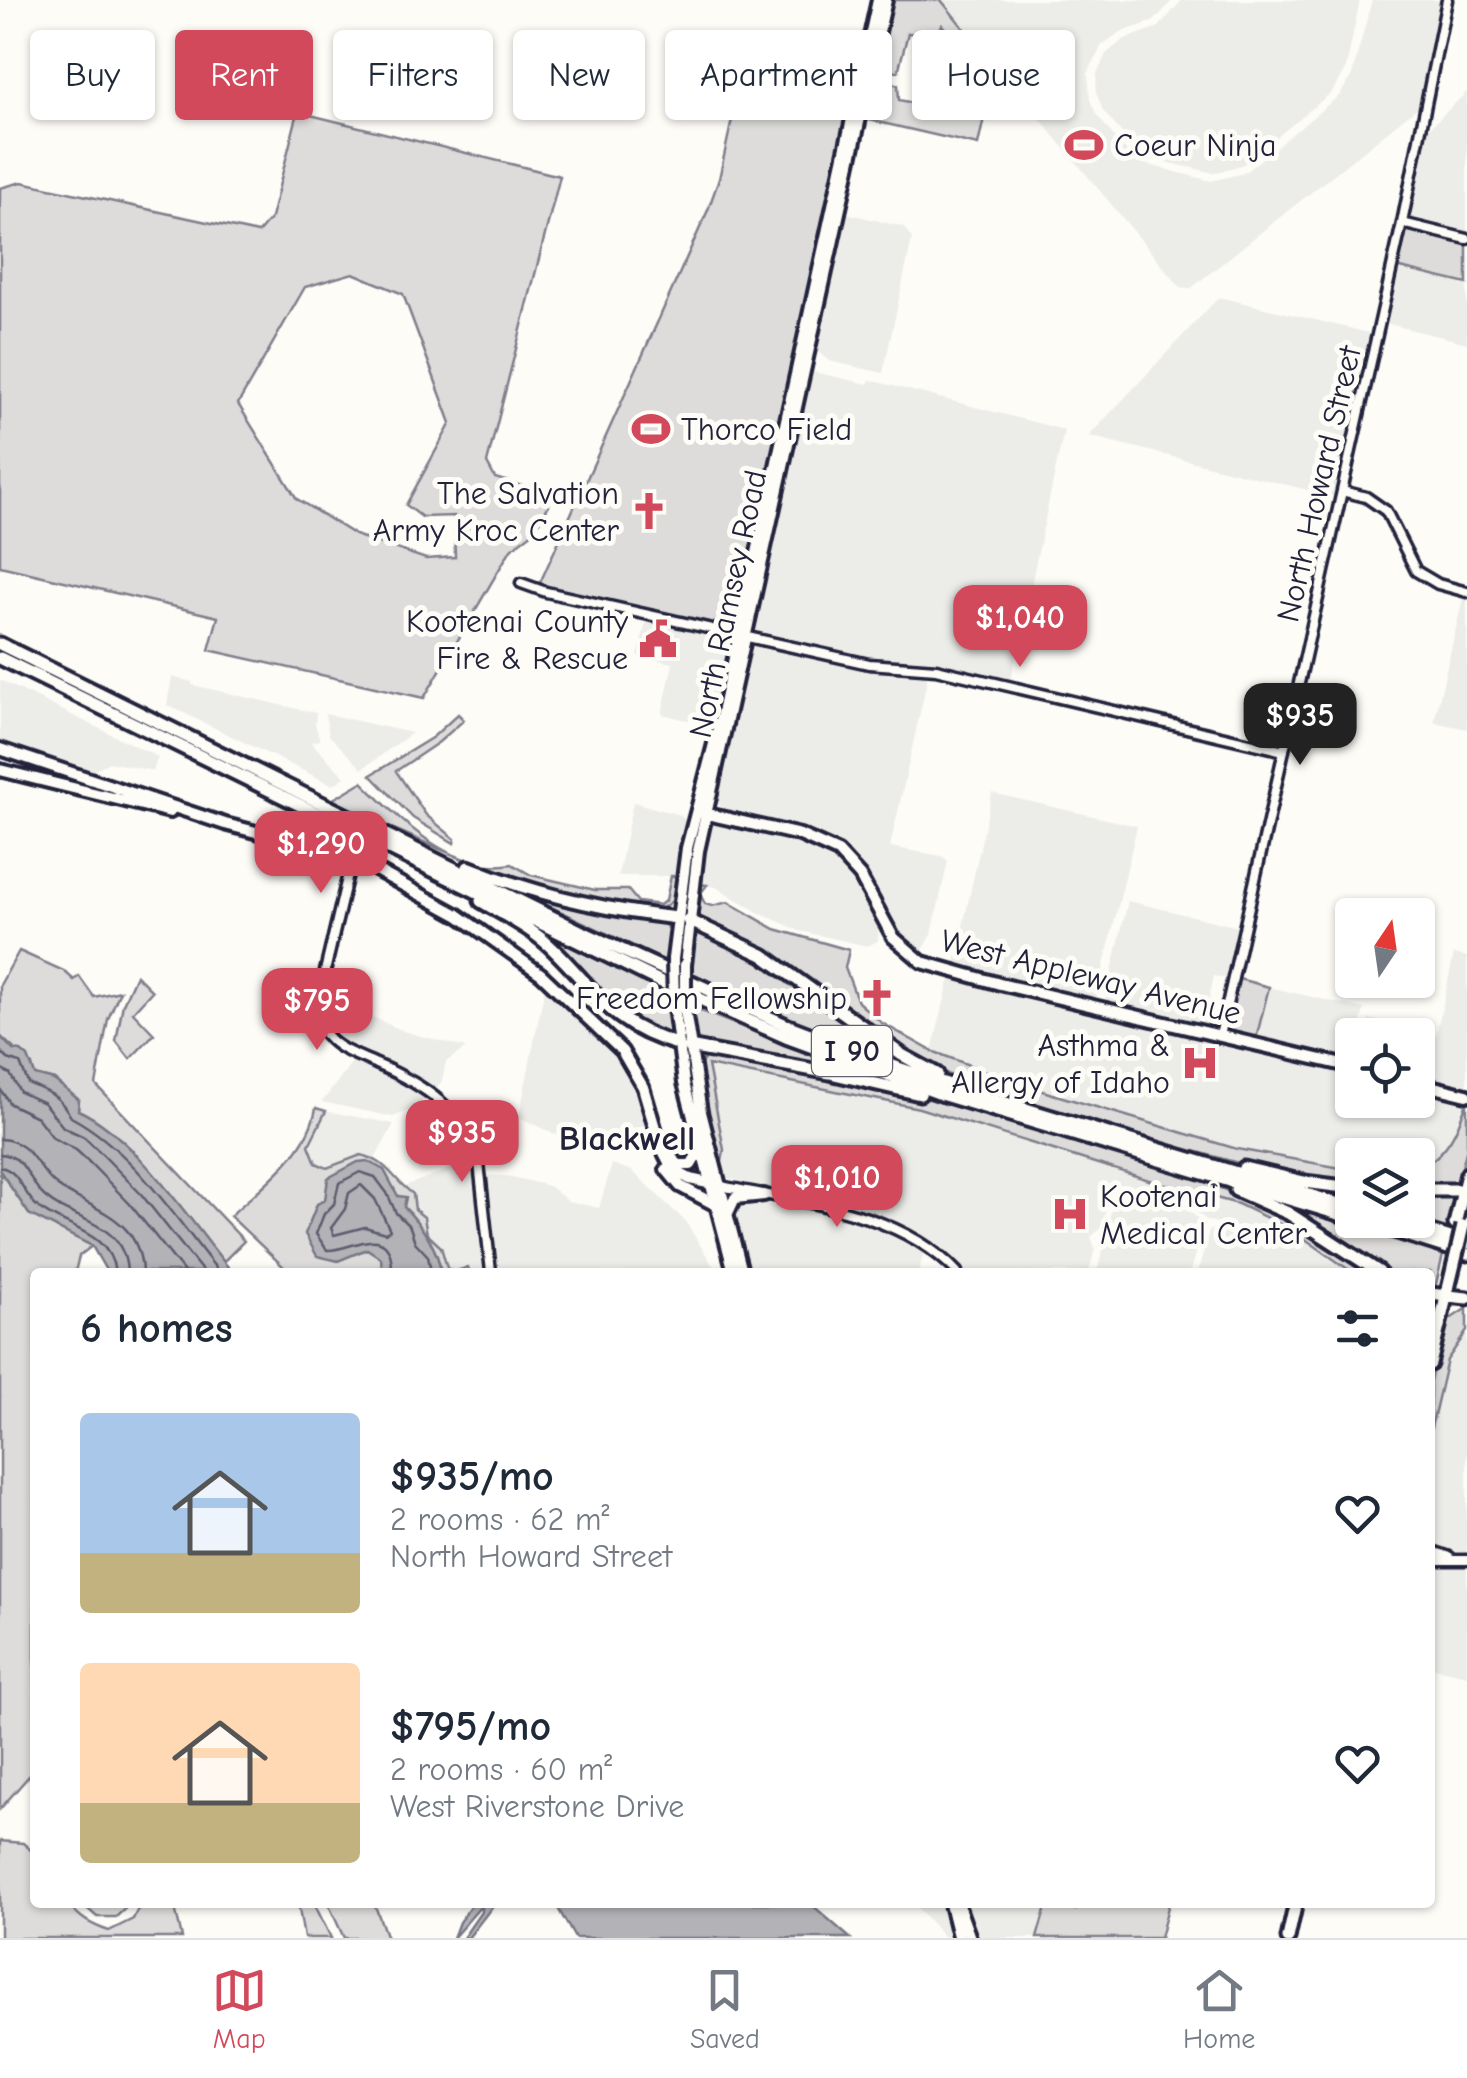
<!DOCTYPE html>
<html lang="en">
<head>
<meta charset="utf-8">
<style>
	body { margin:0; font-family:"Comic Neue",sans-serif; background:#f2f2f3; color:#1f2937; height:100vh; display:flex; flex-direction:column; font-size:38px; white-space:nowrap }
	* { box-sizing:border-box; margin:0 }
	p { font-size:32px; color:#747a83 }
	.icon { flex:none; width:55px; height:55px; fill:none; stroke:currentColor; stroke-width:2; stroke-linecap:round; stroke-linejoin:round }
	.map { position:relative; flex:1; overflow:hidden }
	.sheet { position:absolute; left:30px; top:1268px; width:1405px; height:640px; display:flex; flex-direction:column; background:#fff; border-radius:10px; box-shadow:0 2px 8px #0004 }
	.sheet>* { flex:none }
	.banner { position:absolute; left:30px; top:30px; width:1408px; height:90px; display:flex; gap:20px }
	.needle { width:65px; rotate:13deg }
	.buttons { position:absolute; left:1335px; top:898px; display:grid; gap:20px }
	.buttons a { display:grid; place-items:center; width:100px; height:100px; border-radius:10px; background:#fff; box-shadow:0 2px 8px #0004; font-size:50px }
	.price { position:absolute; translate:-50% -85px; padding:0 22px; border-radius:20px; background:#d1495b; color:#fff; font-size:32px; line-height:65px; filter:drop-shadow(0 2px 5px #0008) }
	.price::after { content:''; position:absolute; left:50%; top:60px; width:30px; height:22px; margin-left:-15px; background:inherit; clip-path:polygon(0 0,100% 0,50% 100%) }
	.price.selected { background:#222; color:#fff }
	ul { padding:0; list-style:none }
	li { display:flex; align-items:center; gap:30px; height:250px; padding:0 50px }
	li span { display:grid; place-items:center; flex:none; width:280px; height:200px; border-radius:10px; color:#555 }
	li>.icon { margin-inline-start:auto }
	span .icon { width:120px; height:120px; fill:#fffc; stroke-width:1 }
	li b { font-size:42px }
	h2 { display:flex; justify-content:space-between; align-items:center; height:120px; padding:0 50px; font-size:42px }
	.pill { padding:0 35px; border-radius:10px; background:#fff; box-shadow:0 2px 8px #0004; font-size:35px; line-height:90px }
	.pill.selected { background:#d1495b; color:#fff }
	.tab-bar { display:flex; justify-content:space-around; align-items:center; height:140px; border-top:2px solid #e0e1e3; background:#fff; font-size:28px; color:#747a83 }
	.tab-bar a { display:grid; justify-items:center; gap:5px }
	.tab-bar .selected { color:#d1495b }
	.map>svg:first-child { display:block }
	.built { fill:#ecece9 }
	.green { fill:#dddcdb; stroke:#807f8b; stroke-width:2.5; fill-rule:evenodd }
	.water { fill:#b2b2b7; stroke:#787885; stroke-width:2.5 }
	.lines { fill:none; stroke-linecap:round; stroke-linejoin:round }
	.shore { stroke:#5c5c6d; stroke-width:2.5 }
	.secondary-casing { stroke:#22223b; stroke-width:15 }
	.primary-casing { stroke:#22223b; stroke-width:18 }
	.highway-casing { stroke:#22223b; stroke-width:19 }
	.secondary { stroke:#fdfcf7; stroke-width:8 }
	.primary { stroke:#fdfcf7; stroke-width:10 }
	.highway { stroke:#fdfcf7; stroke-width:11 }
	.primary-bridge-casing { stroke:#22223b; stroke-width:18; stroke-linecap:butt }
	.highway-bridge-casing { stroke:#22223b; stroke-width:19; stroke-linecap:butt }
	.primary-bridge { stroke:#fdfcf7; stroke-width:10 }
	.highway-bridge { stroke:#fdfcf7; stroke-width:11 }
	.labels { text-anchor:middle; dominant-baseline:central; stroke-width:10; stroke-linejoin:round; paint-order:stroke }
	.shield { fill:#fdfcf7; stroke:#646373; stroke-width:2.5 }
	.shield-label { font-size:30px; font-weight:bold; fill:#22223b }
	.poi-label { font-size:32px; fill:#22223b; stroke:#fdfcf7; text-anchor:end }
	.street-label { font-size:32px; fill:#22223b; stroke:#fdfcf7 }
	.neighbourhood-label { font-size:35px; font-weight:bold; fill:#22223b; stroke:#fdfcf7 }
</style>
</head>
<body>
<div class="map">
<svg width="1467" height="1938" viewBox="0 0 1467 1938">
	<rect width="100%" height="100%" fill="#fdfcf7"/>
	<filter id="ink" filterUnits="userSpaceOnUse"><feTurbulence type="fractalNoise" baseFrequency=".01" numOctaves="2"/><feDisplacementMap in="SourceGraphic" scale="20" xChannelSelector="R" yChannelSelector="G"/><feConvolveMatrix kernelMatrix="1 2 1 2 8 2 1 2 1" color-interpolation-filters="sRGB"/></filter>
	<g filter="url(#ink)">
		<path class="built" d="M941,0H1173L1154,21L1119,33L1102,45L1088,73L1090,100L1097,115L1122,147L1141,163L1211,181L1244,173L1340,95L1352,75L1372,0H1443L1423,103L1190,289L1181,288Z
			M1182,0H1360L1346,68L1332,92L1244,164L1214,173L1157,160L1136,150L1103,111L1096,92L1097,74L1106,54L1123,40L1159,27Z
			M788,47L861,61L853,99L780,83Z
			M1467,92V235L1413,222L1408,218V211L1425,132Z
			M846,213L904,227L912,239L883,373L829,361L813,348Z
			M1396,267L1467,284V343L1384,323Z
			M1219,297L1373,334L1336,497L1089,436Z
			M813,372L868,384L870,380L1064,430L1010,684L926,664L879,663L752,631L806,376Z
			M1463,598H1467V729L1434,722Z
			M647,617L732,636L735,642L716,727L662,714L673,663L638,656Z
			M750,640L878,668L926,672L927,681L890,847L942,856L948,861L932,934L922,952L898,933L858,865L840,845L798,827L722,808L715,800Z
			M172,677L192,682V685L316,713L315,724L320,740L311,742L345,777L333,785L167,705Z
			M0,680L158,757L153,771L109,762L88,773L0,745Z
			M325,714L412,733L362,769L329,735Z
			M992,793L1137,826L1096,999L954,967Z
			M633,802L680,815L687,822L678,876H618Z
			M721,823L802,841L832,855L847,871L879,925L878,941L867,946L800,931L758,912L716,887L697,884L707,831L714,824Z
			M1128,901L1238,927L1227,979L1214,976L1208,1004L1221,1008L1215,1027L1105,1002Z
			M1454,954L1467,957V1088L1418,1077V1035H1366L1369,1019L1436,1035Z
			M950,978L1352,1073V1100H1418V1088L1467,1100L1463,1116L1448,1147L1418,1169V1155H1352V1170L1237,1149L1019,1084L932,1051Z
			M325,986L363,1013L406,1032L466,1048L446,1062L442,1081L435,1091L400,1070L343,1044L332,1035L321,1012Z
			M545,987L609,1047L624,1067L636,1089L648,1124L579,1146L519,1117Z
			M1269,987L1364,1009L1358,1035H1352V1060L1256,1039Z
			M355,1058L405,1082L424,1093L423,1099L417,1107L393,1117L322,1102Z
			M707,1065L919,1108L1238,1204L1294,1231L1352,1272H1198L1209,1231L1214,1229L1233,1233L1235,1226L1208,1221L1182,1201L1113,1183L1101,1228L1091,1237L1095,1248L1089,1272H962L914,1233L882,1218L724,1177L721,1173L724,1150Z
			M326,1111L394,1124L375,1159L361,1155L327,1168L316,1163L309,1145Z
			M474,1160L487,1272H470L468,1267L454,1272L447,1268L441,1247L427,1234L424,1217L417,1213L402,1187Z
			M612,1164L632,1171L685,1221L717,1272H495L484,1175L508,1176L549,1186L568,1201L599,1208Z
			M1117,1191L1173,1203L1191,1212L1203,1224L1190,1272H1097L1102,1252L1111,1244L1106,1229Z
			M741,1199L855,1219L897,1233L924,1250L919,1272H744L730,1208Z
			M1467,1331V1553L1430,1547V1432L1447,1360Z
			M1430,1563L1467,1566V1675L1430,1667Z
			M913,1903H944L952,1934L944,1937Z
			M959,1903H1139L1074,1911L1045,1904L1037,1938H972Z"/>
		<path class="green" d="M890,0H941L995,67L992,83L942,25L936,37L908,33L898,72L880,70L877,66Z
			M742,74L853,99L738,625L732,628L539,585L708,210L719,179Z
			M883,79L898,85L899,100L984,118L978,145L865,119L873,84Z
			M298,112L560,176L487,463L495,478L546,493L549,505L533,532L511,549L424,698L209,650L218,617L0,566V188L22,182L258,233L271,218ZM353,273L403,294L451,423L406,505L422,517L454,516L455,557L426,559L355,535L297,499L238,404L305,287Z
			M1405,229L1467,243V284L1396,267Z
			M458,714L464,720L439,742L396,771L426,815L455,839L454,843L413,818L371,775L433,737Z
			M362,782C400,820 454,875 512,864L531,875L595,890H628L638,902L660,905L666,900L671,876H677L672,901L660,910C568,902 485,870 401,832C377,822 353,814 330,801Z
			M698,884L707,885L700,894L705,904L712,906L728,902L775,929L849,950L845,968L858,1002L882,1023L932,1051L1019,1084L1237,1149L1352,1170V1185L1287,1176L1183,1148L1001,1094L942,1072L919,1062L871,1031L761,948L701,919L695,909Z
			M505,885L567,905L663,923L671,931L669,963Z
			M527,922L668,993L671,1033C626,1035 559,953 527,922Z
			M693,928L748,950L900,1061L808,1027L691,973Z
			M19,951L64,971L74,980L79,976L94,997L120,991L108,1019L96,1085L244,1241L223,1262C187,1214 131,1135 78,1110L79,1100L54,1080L34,1075L32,1065L0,1036V985Z
			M136,975L152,991L133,1012L154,1034L130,1059L116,1041L123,1004Z
			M1235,978L1269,987L1256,1039L1231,1032L1225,1027Z
			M691,1007L859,1073L698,1043L694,1039Z
			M707,1055L883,1087L1005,1119L1185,1174L1276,1210L1363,1272H1352L1294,1231L1238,1204L1149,1180L919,1108L708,1065L724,1150L721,1167L698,1068Z
			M1467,1102V1148L1458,1182L1454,1185L1418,1186V1169C1448,1154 1457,1131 1467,1102Z
			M316,1108L326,1111L309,1145L316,1163L327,1168L361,1155C388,1161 393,1180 413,1194L415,1210L424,1217L427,1234L441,1247L447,1268L454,1272L468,1267L470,1272H289L230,1216C262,1186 308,1154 316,1108Z
			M0,1171L29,1214L92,1246L79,1256L75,1272H35V1769L0,1809Z
			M1418,1191L1456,1196L1448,1231L1414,1220H1418Z
			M1271,1199L1444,1251L1435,1288L1430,1290V1272H1385Z
			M1467,1308V1331L1447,1360L1430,1432V1381L1444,1323Z
			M0,1841L23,1843L35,1854V1902L68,1903C79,1918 91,1925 109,1931L133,1919L141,1903H174L182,1938H0Z
			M81,1903H131L116,1917H97Z
			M298,1903H314L331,1938H304Z
			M328,1903H374L387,1938H344Z
			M1047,1903H1066L1065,1907H1059L1066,1909L1068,1903H1076L1075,1911L1079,1903H1169L1160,1938H1037Z"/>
		<path class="water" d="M0,1036L13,1050L21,1051L28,1057L35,1075L54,1080L79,1100L78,1110C136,1136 191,1223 232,1272H107L92,1246L29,1214L0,1171Z
			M367,1161L384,1170L398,1196L406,1197L404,1207C418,1221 441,1252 440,1272H382L381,1258L367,1249L338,1261L317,1256L305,1234L317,1204L325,1200L328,1178L358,1162Z
			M473,1903H495L468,1938H463L481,1912V1906L453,1938L459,1922Z
			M555,1903H810L850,1938H575Z"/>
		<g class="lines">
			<path class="shore" d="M0,1051L8,1059L20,1063L28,1083C51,1094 58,1094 71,1117C134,1151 175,1218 219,1272
				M0,1069L10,1074L20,1092L44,1103L63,1127L84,1137L100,1152L141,1194L203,1272
				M0,1089L10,1104L37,1117L53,1138L76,1150L90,1163L129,1203L184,1272
				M0,1139C35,1141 35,1171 59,1187C95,1211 140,1218 142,1272
				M0,1154C27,1156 27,1180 44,1196C73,1223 124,1219 127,1272
				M0,1167C20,1170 23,1195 38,1207C65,1229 109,1230 115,1272
				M361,1185L375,1199L390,1230L385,1233L365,1227L334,1235L331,1228L345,1209L349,1193Z
				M392,1272C393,1217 350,1252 327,1250L316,1234L324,1214L334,1204L339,1183L360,1172L375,1177L387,1193L396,1213L410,1227L415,1242L428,1256L431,1272"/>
			<g class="secondary-casing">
				<path id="secondary" d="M1402,223L1467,239
					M1342,491L1366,497L1386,511L1416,571L1438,584L1467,592
					M521,583L546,592L869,664L936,669L1284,751
					M352,857L318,1001C317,1015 318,1027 328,1037C340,1051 360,1056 376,1064C423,1084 466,1111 479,1163L491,1272
					M1220,1036L1402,223L1447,0
					M721,1186C802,1203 897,1209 957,1272
					M1430,1550L1450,1557
					M1430,1560H1467"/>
			</g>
			<g class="primary-casing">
				<path id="primary" d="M0,749L225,824L352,857L458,915L541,974L622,1051L643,1087L660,1145L673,1170L690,1179L721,1186
					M0,770L170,812
					M703,813L800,835L838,852L860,876L893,937L922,962L1000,984L1352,1067
					M673,959L687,848L722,713L878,0
					M685,965L698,851L886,0
					M674,1006L684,1083L734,1272
					M685,1010L701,1112L742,1272
					M1418,1083L1467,1095
					M667,1154L679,1165H691L697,1155L695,1143
					M666,1169L680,1186L716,1205
					M728,1213L735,1198L764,1195
					M957,1902L970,1938"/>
			</g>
			<g class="highway-casing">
				<path id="highway" d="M0,644L580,931L786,1025L898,1068L986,1097L1352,1208
					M0,658L657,980L786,1037L944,1095L1352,1218
					M468,867C537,895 604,910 677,918
					M481,901C506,916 533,929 554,950C598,993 612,1026 677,1044
					M688,920L763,955L902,1055L937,1074
					M689,1047L830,1073L920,1094
					M1244,1168L1304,1182L1352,1188
					M1236,1190L1288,1213L1379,1272
					M1418,1190H1467
					M1359,1220L1467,1254
					M1392,1220L1467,1243
					M1455,1224L1467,1174
					M1430,1294L1467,1298
					M1430,1364L1454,1264
					M950,1902L959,1938
					M1288,1938L1296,1902"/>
			</g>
			<use href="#secondary" class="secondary"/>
			<use href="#primary" class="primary"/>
			<use href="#highway" class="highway"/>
			<g class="primary-bridge-casing">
				<path id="primary-bridge" d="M673,959L674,1006
					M685,965V1010"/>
			</g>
			<g class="highway-bridge-casing">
				<path id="highway-bridge" d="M1454,1264L1463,1226"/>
			</g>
			<use href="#primary-bridge" class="primary-bridge"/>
			<use href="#highway-bridge" class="highway-bridge"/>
		</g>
	</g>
	<defs>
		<g id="stadium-bare" transform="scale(3)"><path d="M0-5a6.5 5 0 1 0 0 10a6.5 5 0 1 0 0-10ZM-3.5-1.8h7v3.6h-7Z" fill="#d1495b" stroke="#fdfcf7" stroke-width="2.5" paint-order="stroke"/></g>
		<g id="church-bare" transform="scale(3)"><path d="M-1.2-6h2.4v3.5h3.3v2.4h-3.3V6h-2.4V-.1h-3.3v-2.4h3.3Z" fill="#d1495b" stroke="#fdfcf7" stroke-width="2.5" paint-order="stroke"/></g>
		<g id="civic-bare" transform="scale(3)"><path d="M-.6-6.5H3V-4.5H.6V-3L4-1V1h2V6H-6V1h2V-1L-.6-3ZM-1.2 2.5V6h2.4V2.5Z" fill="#d1495b" stroke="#fdfcf7" stroke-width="2.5" paint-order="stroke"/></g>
		<g id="hospital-bare" transform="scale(3)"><path d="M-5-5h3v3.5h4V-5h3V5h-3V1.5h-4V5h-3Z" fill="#d1495b" stroke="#fdfcf7" stroke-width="2.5" paint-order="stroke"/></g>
	</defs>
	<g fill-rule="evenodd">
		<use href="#stadium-bare" x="1084" y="145"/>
		<use href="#stadium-bare" x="651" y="429"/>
		<use href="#church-bare" x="649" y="511"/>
		<use href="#civic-bare" x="658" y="639"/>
		<use href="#church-bare" x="877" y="998"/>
		<use href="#hospital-bare" x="1200" y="1063"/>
		<use href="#hospital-bare" x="1070" y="1214"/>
	</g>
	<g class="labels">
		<rect class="shield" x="812" y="1026" width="80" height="50" rx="8"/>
		<g class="shield-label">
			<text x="852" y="1051">I 90</text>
		</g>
		<g class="poi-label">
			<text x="1114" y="145" text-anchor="start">Coeur Ninja</text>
			<text x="681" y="429" text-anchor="start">Thorco Field</text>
			<text x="619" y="493">The Salvation<tspan x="619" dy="37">Army Kroc Center</tspan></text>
			<text x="628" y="621">Kootenai County<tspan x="628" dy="37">Fire &amp; Rescue</tspan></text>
			<text x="847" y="998">Freedom Fellowship</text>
			<text x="1170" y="1045">Asthma &amp;<tspan x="1170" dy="37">Allergy of Idaho</tspan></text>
			<text x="1100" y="1196" text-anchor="start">Kootenai<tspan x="1100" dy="37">Medical Center</tspan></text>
		</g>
		<g class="street-label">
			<text transform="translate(1319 484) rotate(-77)">North Howard Street</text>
			<text transform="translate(728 604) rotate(-78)">North Ramsey Road</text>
			<text transform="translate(1091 977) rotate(14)">West Appleway Avenue</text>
		</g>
		<g class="neighbourhood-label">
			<text x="627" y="1138">Blackwell</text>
		</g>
	</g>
</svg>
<div class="buttons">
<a><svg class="needle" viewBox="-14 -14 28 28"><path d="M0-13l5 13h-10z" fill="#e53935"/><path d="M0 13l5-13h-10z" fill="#747a83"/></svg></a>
<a><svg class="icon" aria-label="locate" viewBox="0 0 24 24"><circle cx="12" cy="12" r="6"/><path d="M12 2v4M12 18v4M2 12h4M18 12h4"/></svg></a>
<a><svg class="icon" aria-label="layers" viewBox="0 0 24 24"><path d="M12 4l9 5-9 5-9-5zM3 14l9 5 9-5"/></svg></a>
</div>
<b class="price" style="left:1020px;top:670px">$1,040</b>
<b class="price selected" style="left:1300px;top:768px">$935</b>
<b class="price" style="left:321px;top:896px">$1,290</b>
<b class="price" style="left:317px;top:1053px">$795</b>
<b class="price" style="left:462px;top:1185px">$935</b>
<b class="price" style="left:837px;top:1230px">$1,010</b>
<div class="banner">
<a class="pill">Buy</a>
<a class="pill selected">Rent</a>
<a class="pill">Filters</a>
<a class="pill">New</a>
<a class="pill">Apartment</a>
<a class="pill">House</a>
</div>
<section class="sheet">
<h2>6 homes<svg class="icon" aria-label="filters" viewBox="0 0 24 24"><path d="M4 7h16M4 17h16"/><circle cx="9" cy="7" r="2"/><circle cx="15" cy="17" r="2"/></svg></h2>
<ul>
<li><span style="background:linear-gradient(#a9c7e8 70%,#c2b280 0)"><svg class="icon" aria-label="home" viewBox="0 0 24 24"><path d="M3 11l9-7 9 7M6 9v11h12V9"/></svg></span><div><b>$935/mo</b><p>2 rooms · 62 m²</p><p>North Howard Street</p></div><svg class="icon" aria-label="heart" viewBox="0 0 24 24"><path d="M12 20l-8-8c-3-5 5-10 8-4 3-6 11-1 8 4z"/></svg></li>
<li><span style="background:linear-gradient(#ffd9b3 70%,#c2b280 0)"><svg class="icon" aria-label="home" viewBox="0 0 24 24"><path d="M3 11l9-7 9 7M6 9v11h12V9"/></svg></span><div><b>$795/mo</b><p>2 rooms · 60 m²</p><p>West Riverstone Drive</p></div><svg class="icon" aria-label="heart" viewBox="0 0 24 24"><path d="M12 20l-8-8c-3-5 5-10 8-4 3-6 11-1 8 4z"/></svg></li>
</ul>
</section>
</div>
<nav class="tab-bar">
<a class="selected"><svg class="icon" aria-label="map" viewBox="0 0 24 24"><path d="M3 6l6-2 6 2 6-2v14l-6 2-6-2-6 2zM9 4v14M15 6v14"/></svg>Map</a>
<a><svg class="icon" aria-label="saved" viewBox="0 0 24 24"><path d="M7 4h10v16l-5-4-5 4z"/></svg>Saved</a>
<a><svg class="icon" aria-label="home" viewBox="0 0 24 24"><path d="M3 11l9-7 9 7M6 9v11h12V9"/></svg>Home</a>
</nav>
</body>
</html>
